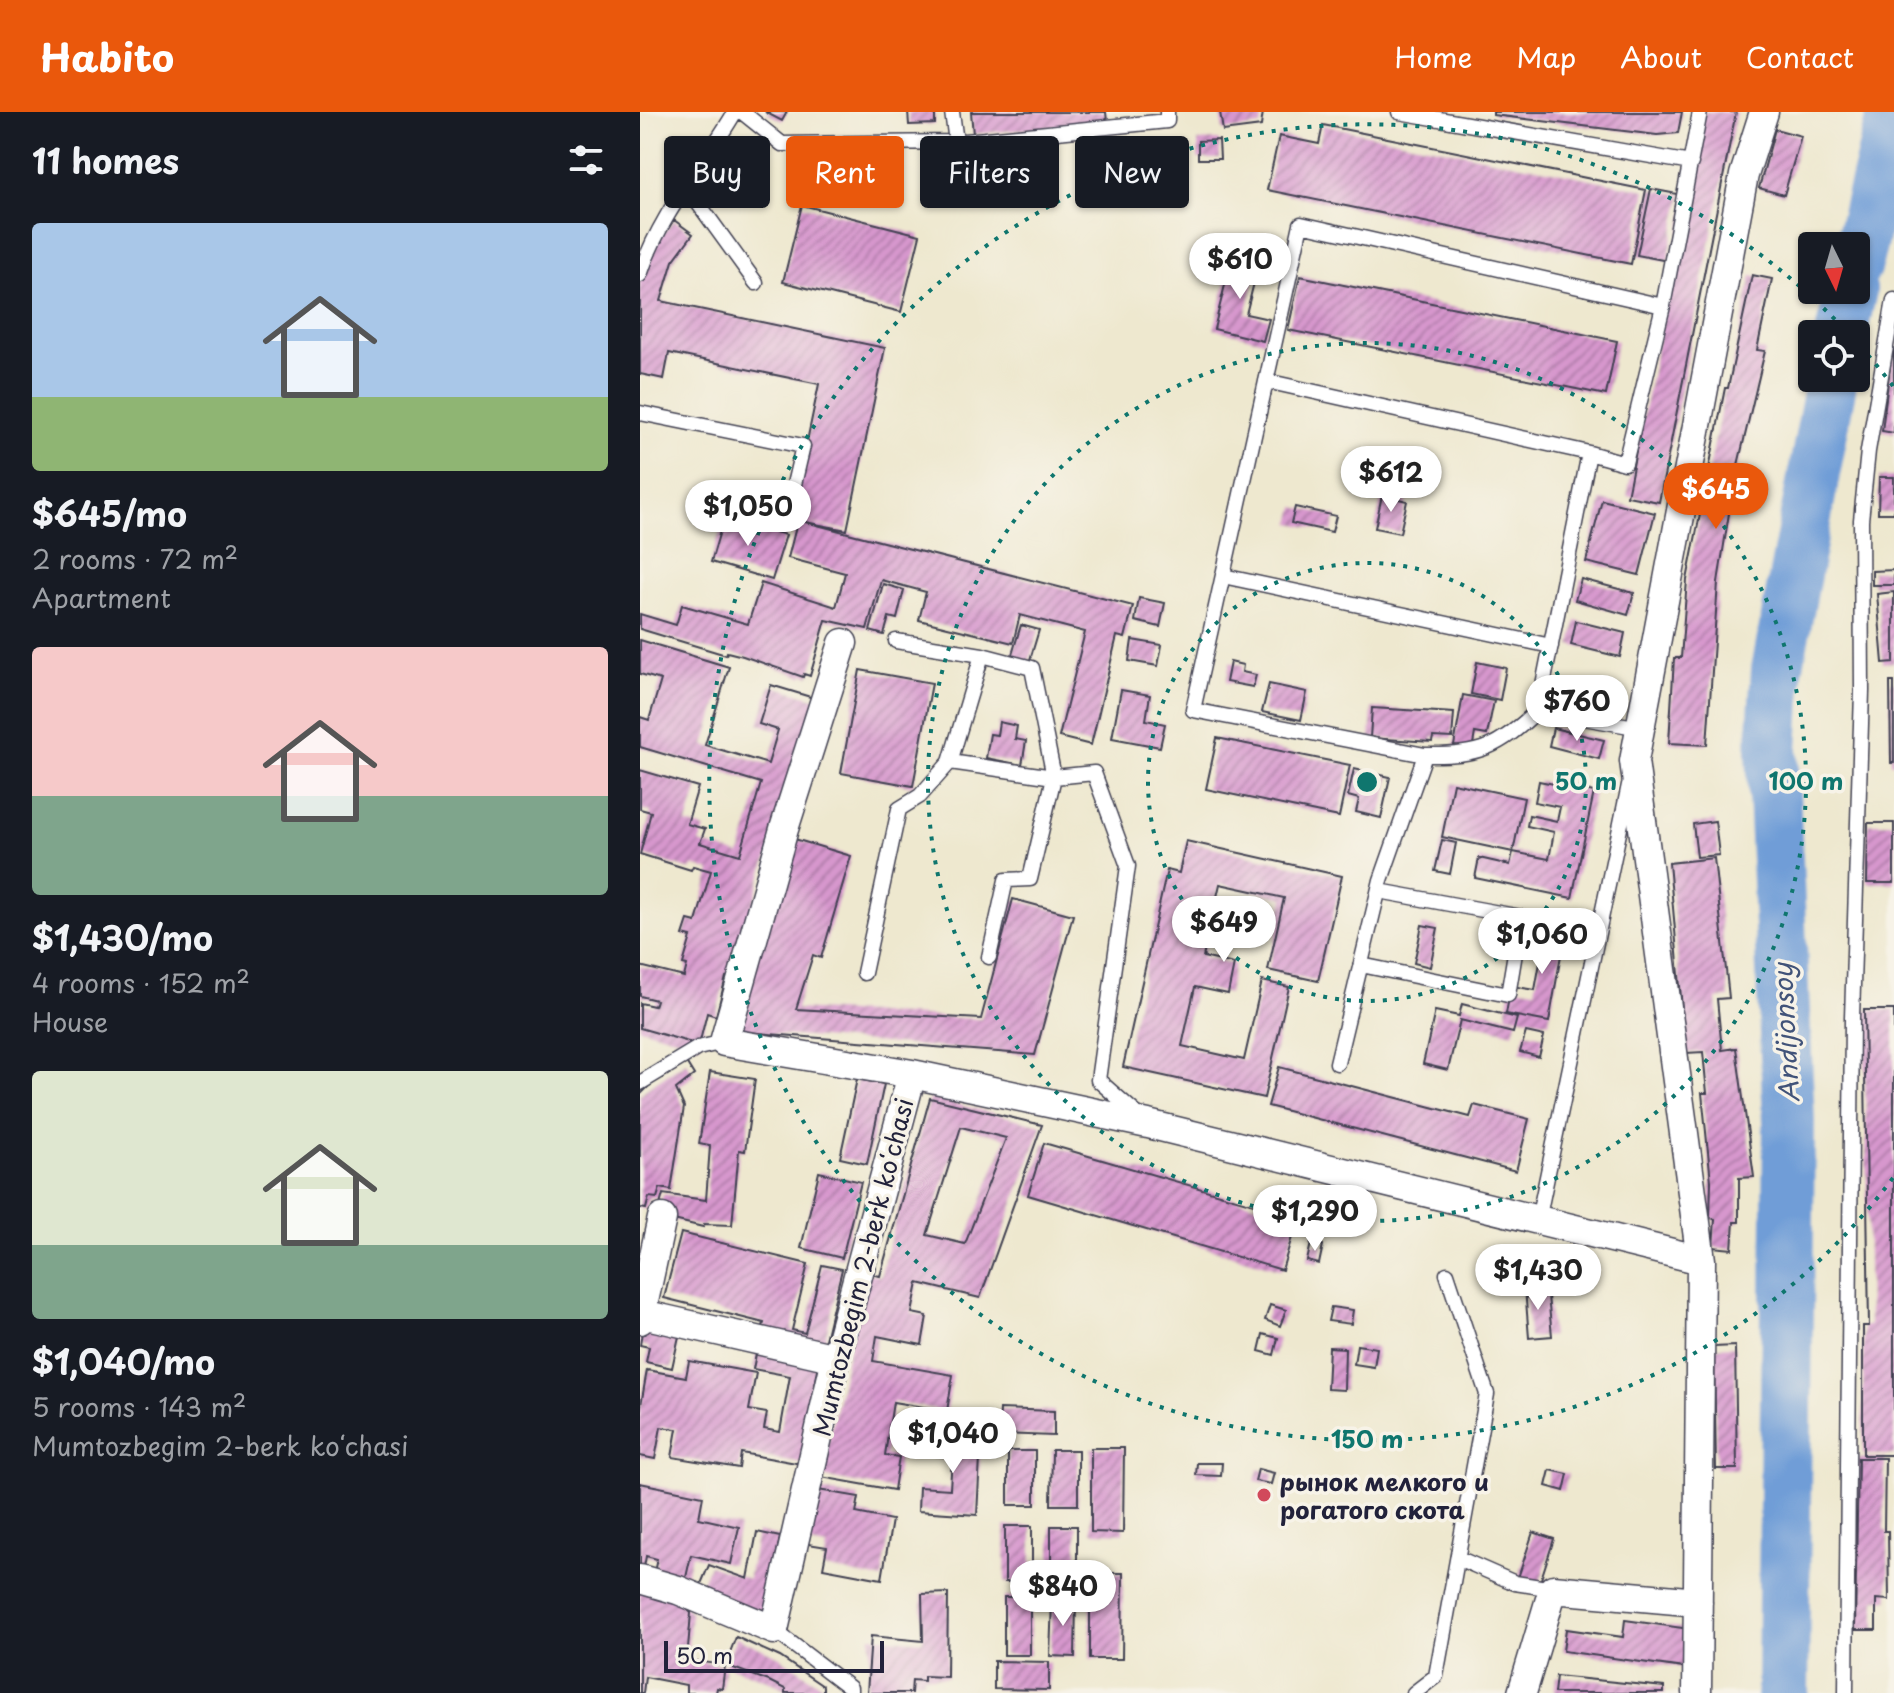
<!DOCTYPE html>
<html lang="en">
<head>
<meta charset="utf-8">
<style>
	body { margin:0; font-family:"Playpen Sans",sans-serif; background:#242831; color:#f1f3f6; height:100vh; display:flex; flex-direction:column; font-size:30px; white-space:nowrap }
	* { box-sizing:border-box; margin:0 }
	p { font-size:26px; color:#9ea1a6 }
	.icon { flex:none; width:44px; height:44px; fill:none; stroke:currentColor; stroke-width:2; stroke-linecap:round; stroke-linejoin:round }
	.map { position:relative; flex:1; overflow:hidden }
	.details { display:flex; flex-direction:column; background:#171b24; width:640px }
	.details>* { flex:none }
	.hud { position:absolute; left:24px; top:24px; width:760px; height:72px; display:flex; gap:16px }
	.needle { width:52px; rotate:175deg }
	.fabs { position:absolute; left:1158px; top:120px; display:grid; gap:16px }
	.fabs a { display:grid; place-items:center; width:72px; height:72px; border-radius:8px; background:#171b24; box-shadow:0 2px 6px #0004; font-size:40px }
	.scale { position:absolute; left:24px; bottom:20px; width:220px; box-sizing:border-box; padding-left:8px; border:4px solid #22223b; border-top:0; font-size:22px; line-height:28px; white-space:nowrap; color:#22223b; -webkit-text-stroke:6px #f7f3e8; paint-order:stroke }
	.price { position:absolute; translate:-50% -68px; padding:0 18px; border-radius:28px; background:#fff; color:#222; font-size:26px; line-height:52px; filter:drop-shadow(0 2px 4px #0008) }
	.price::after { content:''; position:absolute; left:50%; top:48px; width:24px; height:18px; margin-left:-12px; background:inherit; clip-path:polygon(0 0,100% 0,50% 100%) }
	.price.current { background:#ea580c; color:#fff }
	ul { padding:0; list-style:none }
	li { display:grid; align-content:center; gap:16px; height:424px; padding:0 32px }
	li span { display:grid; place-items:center; height:248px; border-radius:8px; color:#555 }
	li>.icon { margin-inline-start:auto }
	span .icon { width:144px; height:144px; fill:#fffc; stroke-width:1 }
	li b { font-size:34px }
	h2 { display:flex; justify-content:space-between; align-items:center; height:96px; padding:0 32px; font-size:34px }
	.chip { padding:0 28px; border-radius:8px; background:#171b24; box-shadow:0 2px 6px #0004; font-size:28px; line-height:72px }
	.chip.current { background:#ea580c; color:#fff }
	header { display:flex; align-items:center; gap:48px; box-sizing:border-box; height:112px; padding:0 40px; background:#ea580c; color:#fff }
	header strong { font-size:38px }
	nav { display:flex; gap:44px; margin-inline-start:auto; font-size:28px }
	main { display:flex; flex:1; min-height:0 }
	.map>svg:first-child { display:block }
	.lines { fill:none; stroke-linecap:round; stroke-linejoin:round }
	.river { stroke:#6f9dd7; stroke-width:52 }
	.building { fill:url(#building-hatch); fill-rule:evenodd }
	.lane-casing { stroke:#414051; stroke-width:17 }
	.street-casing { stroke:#414051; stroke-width:31 }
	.lane { stroke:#fff; stroke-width:14 }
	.street { stroke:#fff; stroke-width:28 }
	.ring { fill:none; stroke:#0f766e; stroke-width:4; stroke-dasharray:4 8 }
	.poi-dot { fill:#d1495b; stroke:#f7f3e8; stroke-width:3 }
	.labels { text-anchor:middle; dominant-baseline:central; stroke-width:7; stroke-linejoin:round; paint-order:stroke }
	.street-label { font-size:24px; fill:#22223b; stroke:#f7f3e8 }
	.poi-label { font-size:24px; font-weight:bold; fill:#22223b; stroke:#f7f3e8; text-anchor:start }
	.water-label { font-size:26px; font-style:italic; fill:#415379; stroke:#f7f3e8 }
	.centre { fill:#0f766e; stroke:#f7f3e8; stroke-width:4 }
	.ring-label { font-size:24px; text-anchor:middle; font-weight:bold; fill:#0f766e; stroke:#f7f3e8; stroke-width:7; stroke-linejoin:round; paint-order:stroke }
</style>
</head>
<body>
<header>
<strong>Habito</strong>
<nav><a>Home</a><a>Map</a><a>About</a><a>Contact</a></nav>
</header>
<main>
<section class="details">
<h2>11 homes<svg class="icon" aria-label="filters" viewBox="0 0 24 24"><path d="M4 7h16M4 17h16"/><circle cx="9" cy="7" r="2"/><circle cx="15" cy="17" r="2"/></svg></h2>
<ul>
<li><span style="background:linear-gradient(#a9c7e8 70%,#8fb573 0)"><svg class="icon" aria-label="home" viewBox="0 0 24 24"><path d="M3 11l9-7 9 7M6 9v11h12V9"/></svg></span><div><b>$645/mo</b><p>2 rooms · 72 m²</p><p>Apartment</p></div></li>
<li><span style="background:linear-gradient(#f6c9c9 60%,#7fa58c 0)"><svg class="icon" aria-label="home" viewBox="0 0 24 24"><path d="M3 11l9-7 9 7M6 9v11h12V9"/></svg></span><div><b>$1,430/mo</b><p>4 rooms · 152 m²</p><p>House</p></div></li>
<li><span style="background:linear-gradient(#dfe7d0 70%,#7fa58c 0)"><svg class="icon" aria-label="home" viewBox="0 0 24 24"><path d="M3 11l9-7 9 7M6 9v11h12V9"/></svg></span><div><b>$1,040/mo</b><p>5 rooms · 143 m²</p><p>Mumtozbegim 2-berk koʻchasi</p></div></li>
</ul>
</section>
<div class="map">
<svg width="1254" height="1581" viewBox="0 0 1254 1581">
	<defs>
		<pattern id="building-hatch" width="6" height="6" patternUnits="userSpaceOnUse" patternTransform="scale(2)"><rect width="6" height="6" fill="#d797cd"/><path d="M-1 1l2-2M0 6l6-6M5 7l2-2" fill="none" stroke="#ae7ba8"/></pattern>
	</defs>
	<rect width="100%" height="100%" fill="#f7f3e8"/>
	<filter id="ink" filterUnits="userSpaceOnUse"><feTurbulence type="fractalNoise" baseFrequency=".0125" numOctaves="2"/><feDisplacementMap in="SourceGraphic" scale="16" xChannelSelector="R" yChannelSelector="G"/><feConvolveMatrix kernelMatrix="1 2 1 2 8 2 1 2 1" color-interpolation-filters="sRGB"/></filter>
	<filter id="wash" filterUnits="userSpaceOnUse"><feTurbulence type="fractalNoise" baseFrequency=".006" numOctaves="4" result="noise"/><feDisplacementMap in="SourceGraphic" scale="32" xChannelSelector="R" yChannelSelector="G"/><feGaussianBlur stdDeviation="1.8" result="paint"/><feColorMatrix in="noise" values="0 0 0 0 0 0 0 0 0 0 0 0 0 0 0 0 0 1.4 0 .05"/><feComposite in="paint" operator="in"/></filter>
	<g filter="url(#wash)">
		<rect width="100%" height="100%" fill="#eee8cf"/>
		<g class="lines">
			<path class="river" d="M1216,153L1253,0
				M1201,222L1211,178
				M1143,1581L1149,1009L1132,637L1137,558L1192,266"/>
		</g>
		<g id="blocks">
			<path class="building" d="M125,0H147L142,9Z
				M268,0H295V12L269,13Z
				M331,0H466L467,10L333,22Z
				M580,0H623L621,14L583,19Z
				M853,0H1042L1038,21L1017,23L853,3Z
				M1064,0H1096L1019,390L987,384Z
				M683,13L1006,78L991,152L627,78L639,24L679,32Z
				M1135,17L1161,24L1144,83L1119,76Z
				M579,28L580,47H558V29Z
				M1011,77L1042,83L1028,149L997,143Z
				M162,93L280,123L261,200L143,170Z
				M34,108L53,122L33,149L21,189L245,236L207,418L165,410L493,494L485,526L477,524L451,633L419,625L445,520L380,503L373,531L279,508L286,480L241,468L227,517L186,508L170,564L164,562L163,565L103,544L87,540L86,543L0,517V502L36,513L42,493L108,512L121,471L196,495L205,461L148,446L158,407L151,406L179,272L29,241L24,267L0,262V168L7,143Z
				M593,141L620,147L606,202L629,207L623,229L574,217Z
				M1112,163L1132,167L1117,238L1125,239L1094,370L1078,470L1067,633L1029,631L1034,546H1041L1047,468L1085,276H1088Z
				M660,164L977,229L966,283L648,218Z
				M1252,238H1254V321L1242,319Z
				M1239,365H1254V401H1238Z
				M742,383L767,389L760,421L735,416Z
				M962,388L1015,401L999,463L946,450Z
				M655,395L696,404L692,420L651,411Z
				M84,405L146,423L132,468L71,450Z
				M1254,458V473H1232V459Z
				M941,467L994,481L988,503L935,488Z
				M243,472L264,478L257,507L249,505L244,523L230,519Z
				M1254,480V550L1243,551L1237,482Z
				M499,486L525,491L520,515L495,509Z
				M936,509L985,521L980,545L931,533Z
				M381,513L399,518L389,551L371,546Z
				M0,528L89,555L65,633L128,652L138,618L119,612L131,573L177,587L90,866L86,865L76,904L67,901L59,933L0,916V891L14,894L16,888L0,884V854L44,865L47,853L43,852L51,825L43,823L48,808L56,810L71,759L53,754L51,758L0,742L11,700L0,697V658L58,675L47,712L65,717L60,731L100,743L121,671L0,635V605L9,608L21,568L0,562Z
				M492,528L522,533L518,554L489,549Z
				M590,550L603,553L602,560L616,563L613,575L586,570Z
				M837,550L866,556L860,588L831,582Z
				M220,558L292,571L273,674L201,661Z
				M1250,570H1254V651H1251Z
				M629,572L667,580L661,608L622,600Z
				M481,578L510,583L506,608L525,612L520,635L472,626Z
				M823,583L854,589L847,623L835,621L832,638L814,634Z
				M732,596L814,601L812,626L793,625L792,630L730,626Z
				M359,610L377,614L375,627L386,629L382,653L346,646L350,622L357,623Z
				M913,616L964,628L959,647L909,634Z
				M577,626L710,653L699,705L566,677Z
				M714,657L750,665L741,706L716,700L719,687L708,684Z
				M899,669L954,680L932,786L835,766L839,746L870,753L873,740L909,747L914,720L887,714L889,703L917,709L920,695L895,690Z
				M813,671L884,686L873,740L802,725Z
				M1075,709L1079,743L1057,745L1053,712Z
				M1228,711H1254V771H1227Z
				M148,725L211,744L181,846L173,843L156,897L341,907L373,787L433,803L395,943L92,919Z
				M802,728L816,731L810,762L795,759Z
				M546,729L702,764L678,869L628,858L644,786L580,772L563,845L594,852L588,882L555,875L542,934L604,948L622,869L649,875L624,986L483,955L527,758L539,761Z
				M1074,746L1089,886L1077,887L1082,938L1096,936L1114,1065L1099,1066V1110H1094L1092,1137L1073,1135L1075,1107L1070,1106L1071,1069L1062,981H1067L1063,940L1046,941L1029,751Z
				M909,801L928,804L909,910L866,902L871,874L895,878Z
				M782,813L798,816L790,855L774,851Z
				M822,892L877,906L873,921L820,908L808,958L783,952L795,899L819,904Z
				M1224,898H1254V1343H1223V1214H1229Z
				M886,920L904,924L899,945L880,940Z
				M46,950L54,963L36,977L44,995L31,1078L20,1076L17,1086L9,1085L6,1097L0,1096V983L9,974Z
				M639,955L830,1005L834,993L889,1007L876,1059L628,994Z
				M70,960L115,967L105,1039L99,1038L92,1113L64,1112L63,1115L17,1104L23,1082L66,1088L70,1034L59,1032Z
				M217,967L244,972L227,1052L200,1046Z
				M290,986L402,1013L340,1186L278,1171L272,1201L287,1204L282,1233L237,1224L233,1249L313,1263L307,1299L253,1290L245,1343L259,1345L254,1378L181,1365L225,1161L240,1164ZM321,1015L366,1026L325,1132L287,1123Z
				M404,1031L658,1105L642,1158L388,1083Z
				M179,1060L221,1070L202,1146L161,1136Z
				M41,1121L168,1152L152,1218L165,1221L182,1153L202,1157L182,1240L120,1226L124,1211L24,1186Z
				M671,1131L683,1133L679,1152L667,1149Z
				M907,1174L912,1224L889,1226L885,1176Z
				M630,1193L646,1198L640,1214L625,1208Z
				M691,1195L713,1198L711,1212L688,1209Z
				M4,1207L41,1215L32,1256L6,1250L9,1235L0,1233Z
				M623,1222L638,1226L634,1243L619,1239Z
				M118,1232L180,1245L162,1352L101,1341L99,1356L32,1345L37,1317L21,1315L15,1347L0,1344V1299L7,1258L46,1265L49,1249L116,1261L109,1298L127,1301L124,1317L140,1320L150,1264L113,1257Z
				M717,1233L737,1236L734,1255L714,1252Z
				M1095,1234L1097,1357H1076L1074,1235Z
				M689,1235L705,1236L704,1278L687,1277Z
				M360,1297L414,1299V1324L359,1322Z
				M277,1324L341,1327L337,1403L278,1399L279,1375L310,1377L312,1345L276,1343Z
				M451,1336H484L483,1421L451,1420Z
				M412,1338H438V1393H411Z
				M368,1339H395V1393H368Z
				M1218,1346H1245L1244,1419H1248L1249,1488L1236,1487V1518H1215Z
				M557,1351H582L581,1364L556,1363Z
				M618,1357L634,1361L631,1372L615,1369Z
				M910,1358L928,1362L924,1379L906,1374Z
				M0,1371L63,1384L59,1406L99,1415L91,1452L51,1443L45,1470L13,1464L17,1447L6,1444L3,1461H0Z
				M178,1378L219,1385L216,1401L252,1408L242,1467L183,1456L187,1435L168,1432Z
				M365,1414H392V1470H365Z
				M411,1414H437V1469H411Z
				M117,1420L140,1425L124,1505L58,1479L69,1453L108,1467Z
				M893,1420L914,1427L899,1473L878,1466Z
				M450,1461H483L482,1547H450Z
				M0,1475L33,1483L51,1501L47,1548L85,1553L82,1577L77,1576L76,1581H46V1573L5,1565L3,1581H0Z
				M308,1481L307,1565L284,1564V1569L272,1568L271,1581H227L231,1524L283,1529L282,1482Z
				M364,1485H390V1543H364Z
				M412,1488H436L435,1545L410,1544Z
				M985,1508L1050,1517L1044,1556L923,1539L926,1517L983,1525Z
				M96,1525L140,1545L183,1574V1581H145V1577L129,1569L85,1553Z
				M354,1549L409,1550V1578L354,1577Z
				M916,1564L1024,1575V1581H914Z"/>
		</g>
	</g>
	<g filter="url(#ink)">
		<use href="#blocks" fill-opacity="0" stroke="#414051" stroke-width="2"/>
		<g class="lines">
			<g class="lane-casing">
				<path id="lane" d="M102,0L142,32L316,30
					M312,0L316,30L527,9V0
					M759,0L1051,51
					M45,73L116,171
					M0,163C20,100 63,55 95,0
					M1023,194L1060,0
					M626,269L949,341L898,598
					M0,301L163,334L148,398
					M949,341L985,351L1023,194L661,112L553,598L785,643C840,644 858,636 898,598L1001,616
					M583,464L911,534
					M256,529L342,543
					M310,650L342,543L392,556L414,665L390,767L366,768L349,845
					M721,853L868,883L881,805L739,779
					M224,861L259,697L280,684L310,650L414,665L454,661L488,754L458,968L499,1004
					M697,951L741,768L785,643
					M0,971L58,936L84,930
					M898,1108L989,673
					M818,1446L875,1471L913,1477
					M134,1518L210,1576V1581
					M774,1581L796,1564L847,1282L807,1162
					M1206,1581L1212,906L1222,579L1221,408L1228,339L1254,188"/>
			</g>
			<g class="street-casing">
				<path id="street" d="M272,962L508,1012L1061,1148L1057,1581
					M1061,1148L994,649L1104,63L1124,0
					M2,1202L196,1246
					M0,1208L22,1106
					M0,1467L38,1478L134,1518L196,1246L272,962L84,930L144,717L203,531
					M882,1581L913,1477L1058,1490"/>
			</g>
			<use href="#lane" class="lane"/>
			<use href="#street" class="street"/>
		</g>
	</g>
	<g class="ring">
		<circle cx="727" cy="670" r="219"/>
		<circle cx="727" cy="670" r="439"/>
		<path d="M1253 1066A658 658 0 1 1 1208 221M1220 234A658 658 0 0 1 1253 274"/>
	</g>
	<circle class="poi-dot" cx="624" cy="1383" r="8"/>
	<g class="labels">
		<g class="street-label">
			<text transform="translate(222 1155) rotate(-76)">Mumtozbegim 2-berk koʻchasi</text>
		</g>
		<g class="poi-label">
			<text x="640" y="1369">рынок мелкого и<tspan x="640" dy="28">рогатого скота</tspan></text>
		</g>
		<g class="water-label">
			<text transform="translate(1145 921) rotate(-93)">Andijonsoy</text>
		</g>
	</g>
	<circle cx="727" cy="670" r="12" class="centre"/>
	<g class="ring-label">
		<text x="946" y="678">50 m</text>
		<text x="1166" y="678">100 m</text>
		<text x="727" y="1336">150 m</text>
	</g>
</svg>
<div class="fabs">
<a><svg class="needle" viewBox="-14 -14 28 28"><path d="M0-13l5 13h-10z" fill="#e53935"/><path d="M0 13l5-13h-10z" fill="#9ea1a6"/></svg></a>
<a><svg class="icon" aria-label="locate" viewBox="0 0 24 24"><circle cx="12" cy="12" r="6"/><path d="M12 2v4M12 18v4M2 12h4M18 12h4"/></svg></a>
</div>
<div class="scale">50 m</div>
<b class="price" style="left:600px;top:189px">$610</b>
<b class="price" style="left:751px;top:402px">$612</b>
<b class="price current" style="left:1076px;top:419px">$645</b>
<b class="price" style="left:108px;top:436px">$1,050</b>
<b class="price" style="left:937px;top:631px">$760</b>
<b class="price" style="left:584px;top:852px">$649</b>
<b class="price" style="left:902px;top:864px">$1,060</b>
<b class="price" style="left:675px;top:1141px">$1,290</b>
<b class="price" style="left:898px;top:1200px">$1,430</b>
<b class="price" style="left:313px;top:1363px">$1,040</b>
<b class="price" style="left:423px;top:1516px">$840</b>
<div class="hud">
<a class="chip">Buy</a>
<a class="chip current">Rent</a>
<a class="chip">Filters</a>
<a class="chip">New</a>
</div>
</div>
</main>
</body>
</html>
